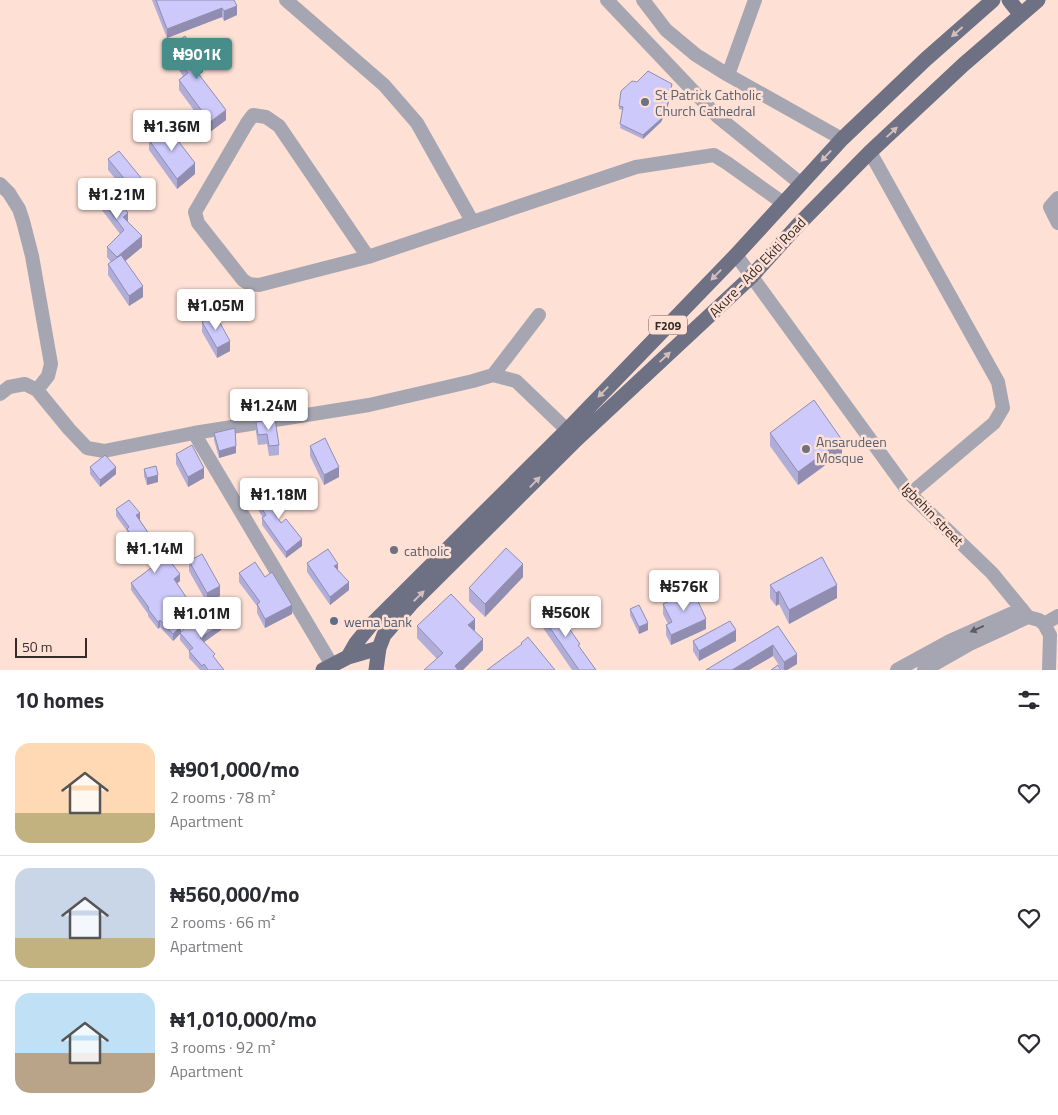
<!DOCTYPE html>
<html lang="en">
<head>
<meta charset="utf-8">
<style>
	body { margin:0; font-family:"Titillium Web",sans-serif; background:#f7f7f7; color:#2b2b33; height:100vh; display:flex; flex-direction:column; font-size:19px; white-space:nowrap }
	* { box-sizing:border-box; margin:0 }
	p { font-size:16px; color:#7c7c81 }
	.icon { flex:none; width:28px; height:28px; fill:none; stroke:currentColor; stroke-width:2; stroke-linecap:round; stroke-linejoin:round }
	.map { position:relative; height:670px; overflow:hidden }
	.details { display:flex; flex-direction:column; background:#fff; flex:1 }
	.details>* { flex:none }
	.scale { position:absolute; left:15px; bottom:12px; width:72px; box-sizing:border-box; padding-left:5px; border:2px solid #362b27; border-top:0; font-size:14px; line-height:18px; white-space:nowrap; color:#362b27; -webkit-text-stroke:4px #fee0d5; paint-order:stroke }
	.price { position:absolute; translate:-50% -42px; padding:0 11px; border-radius:5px; background:#fff; color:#222; font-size:16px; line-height:32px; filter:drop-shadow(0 1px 2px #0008) }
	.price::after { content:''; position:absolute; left:50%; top:30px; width:15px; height:11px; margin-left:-8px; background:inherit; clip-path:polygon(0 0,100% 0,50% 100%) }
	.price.selected { background:#478e8b; color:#fff }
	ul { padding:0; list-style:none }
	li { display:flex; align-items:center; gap:15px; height:125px; padding:0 15px }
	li+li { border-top:1px solid #e1e1e2 }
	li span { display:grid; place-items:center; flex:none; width:140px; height:100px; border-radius:15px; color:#555 }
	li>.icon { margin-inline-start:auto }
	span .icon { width:60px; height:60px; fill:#fffc; stroke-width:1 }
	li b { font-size:21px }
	h2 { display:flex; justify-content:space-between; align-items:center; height:60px; padding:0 15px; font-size:21px }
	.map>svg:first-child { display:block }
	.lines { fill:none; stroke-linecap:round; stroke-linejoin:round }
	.minor { stroke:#a5a6b2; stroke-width:14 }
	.major { stroke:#6e7084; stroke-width:15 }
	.wall { fill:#b0add8 }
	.shaded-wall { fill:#908db0 }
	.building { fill:#cdc9fb; stroke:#908db0 }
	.oneway { fill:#d3bebd }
	.oneway2 { fill:#625c5f }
	.worship-dot { fill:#6b7280; stroke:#fee0d5; stroke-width:2 }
	.service-dot { fill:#5c6f8a; stroke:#fee0d5; stroke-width:2 }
	.labels { text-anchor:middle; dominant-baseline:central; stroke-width:5; stroke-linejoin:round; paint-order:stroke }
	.shield { fill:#fee0d5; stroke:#72615b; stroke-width:1 }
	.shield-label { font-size:12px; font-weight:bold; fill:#362b27 }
	.worship-label { font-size:14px; fill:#5b616d; stroke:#fee0d5; text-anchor:start }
	.street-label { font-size:14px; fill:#362b27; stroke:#fee0d5 }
	.service-label { font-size:14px; fill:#4e5e75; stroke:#fee0d5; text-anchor:start }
</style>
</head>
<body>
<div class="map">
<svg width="1058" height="670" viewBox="0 0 1058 670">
	<rect width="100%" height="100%" fill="#fee0d5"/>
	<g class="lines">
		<path class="minor" d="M286,0L384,85L417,123L472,221
			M607,0L717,116L800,183
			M643,0L666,30L696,55L728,75L842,139
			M728,75L755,0
			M870,152L998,382L1003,408L994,423L910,494
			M0,184L9,193L19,209L23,221L32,256L51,364L48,376L37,390
			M1058,198L1050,207L1058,223
			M736,255L910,494L992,573L1028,617L1039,620L1044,624L1050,635L1049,670
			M368,257L279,126L266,117L253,115L247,123L195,212L198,223L243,280L249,284L259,285L368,257L636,167L714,155L727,163L783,203
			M493,375L539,315
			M0,394L9,387L25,384L37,390L69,429L87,448L104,451L194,433L332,665
			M194,433L369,405L473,381L493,375L516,381L567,430
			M1044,624L1058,616
			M897,670L950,641L1022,609
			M924,670L970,644L1028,617"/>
		<path class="major" d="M1009,0L1021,15
			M348,657L356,643L370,626L567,430L736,255L842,139L926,59L993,0
			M323,670L348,657L379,648
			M376,670L379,648L384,635L411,604L577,439L752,276L798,225L870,152L963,65L1038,0"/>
	</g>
	<path class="wall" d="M152,0H234L237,15L224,21L222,17L167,38Z
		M170,47L203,72L199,74L226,120L210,132L179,90V80L183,76L170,57Z
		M672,87L667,110L661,122L643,139L620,128L623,110L619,109V106Z
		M149,140L195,174L177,189L149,150Z
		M108,159L151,200L141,209L108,170Z
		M92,187L128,223L142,247L125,261L143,297L129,306L108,275V264L111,262L107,257V247L120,234L92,197Z
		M202,322L230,351L217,358L202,332Z
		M256,422L279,445V455L269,456L267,444L258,445L256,432Z
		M214,433L236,453L219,458L214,440Z
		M770,433L842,453L798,485L770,446Z
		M310,446L339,477L324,485L310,456Z
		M176,454L204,478L188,487L176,464Z
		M90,467L116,474L100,487L90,474Z
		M144,469L158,482L147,485L144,476Z
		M275,497L293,501L275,513L281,523L302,546L286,558L262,525V518H263L257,508V502Z
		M116,509L140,520L180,581L177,583L190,611L175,619L181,632L221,630L204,642L215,659L224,670H200L189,658V651L180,640V634L173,641L160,627L158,629L148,616V614L131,590V583L152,568L138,549L136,550L127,536V531L116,516Z
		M189,561L220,596L207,603L189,571Z
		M307,563L338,570L349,590L330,605L307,572Z
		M239,573L265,577L292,614L265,628L257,613V606L239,582Z
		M523,577L485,617L469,601V588Z
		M770,585L837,598L789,624L779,604L776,606L770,598Z
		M663,604L706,629L671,645L666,635V625L668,624L663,614Z
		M630,609L648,630L639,634L630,615Z
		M539,612L580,649L596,670H572L539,622Z
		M417,626L475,630V631L483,650L437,659L417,638Z
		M778,626L797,664L787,670H782L773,656L749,670Z
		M693,641H736L699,661L693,651Z"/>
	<path class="shaded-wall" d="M237,6V15L224,21V11Z
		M222,8V17L167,38V29Z
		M203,61V72L194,78V68Z
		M672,84V87L667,110L661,122L643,139V135Z
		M226,110V120L210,132V122Z
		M195,163V174L177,189V179Z
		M151,190V200L141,209V199Z
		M128,213V224L123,217Z
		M142,236V247L117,268V257Z
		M143,286V297L129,306V296Z
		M230,341V351L217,358V348Z
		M842,440V453L798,485V472Z
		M236,446V453L219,458V451Z
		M116,467V474L100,487V480Z
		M339,467V477L324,485V475Z
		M204,468V478L188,487V477Z
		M158,475V482L147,485V478Z
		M293,494V501L272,516V509Z
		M140,513V520L136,523V515Z
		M302,539V546L286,558V552Z
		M138,542V549L136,550V543Z
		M338,564V572L334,566Z
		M523,564V577L485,617V604Z
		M180,574V581L174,586V579Z
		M349,582V590L330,605V597Z
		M837,585V598L789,624V610Z
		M220,586V596L207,603V593Z
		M779,591V604L776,606V593Z
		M190,603V611L171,622V615Z
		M292,605V614L265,628V619Z
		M475,619V630L468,636V625Z
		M706,619V629L671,645V635Z
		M160,620V627L158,629V622Z
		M648,623V630L639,634V627Z
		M221,624V630L200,645V638Z
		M181,626V633L173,641V634Z
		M736,630V641L699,661V651Z
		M483,639V650L463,670H455V666Z
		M773,645V656L749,670H732Z
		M797,654V664L787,670H784V662Z"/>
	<path class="building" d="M156,0H234L237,6L224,11L222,8L167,29Z
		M185,36L203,61L194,68L226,110L210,122L179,80L188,73L170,47Z
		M648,71L672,84L667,107L661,119L643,135L620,124L623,107L619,106L621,91L632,81L637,82Z
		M166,125L195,163L177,179L149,140Z
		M119,151L151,190L141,199L108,159Z
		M102,179L128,213L123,217L142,236L117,257L107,247L124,230L92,187Z
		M121,255L143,286L129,296L108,264Z
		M215,314L230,341L217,348L202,322Z
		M814,400L842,440L798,472L770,433Z
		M275,419L279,445L269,446L267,434L258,435L256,422Z
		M235,428L236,446L219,451L214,433Z
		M325,438L339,467L324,475L310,446Z
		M192,445L204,468L188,477L176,454Z
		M105,455L116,467L100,480L90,467Z
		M156,466L158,475L147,478L144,469Z
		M289,488L293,494L272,509L281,523L286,519L302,539L286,552L262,518L266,515L257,502L269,493L275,497Z
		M129,500L140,513L136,515L151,537L180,574L174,579L190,603L171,615L181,626L173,634L160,620L158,622L148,609L149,608L131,583L155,565L138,542L136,543L127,529L129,527L116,509Z
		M506,548L523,564L485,604L469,588Z
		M328,549L338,564L334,566L349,582L330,597L307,563Z
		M202,554L220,586L207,593L189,561Z
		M822,557L837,585L789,610L779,591L776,593L770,585Z
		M255,562L265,577L272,572L292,605L265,619L257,604L260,602L239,573Z
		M693,590L706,619L671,635L666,625L672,622L663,604Z
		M451,594L475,619L468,625L483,639L455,666L458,670H424L443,653L417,626Z
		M551,603L580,644L578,645L596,670H579L539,612Z
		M639,605L648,623L639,627L630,609Z
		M210,608L221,624L200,638L215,654L213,656L224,670H208L204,664L202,666L189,651L193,648L180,633L195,619Z
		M730,621L736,630L699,651L693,641Z
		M778,626L797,654L784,662L773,645L732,670H706Z
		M528,637L555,670H487L522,644L521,643Z
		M778,665L781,670H771Z"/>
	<defs><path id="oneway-solid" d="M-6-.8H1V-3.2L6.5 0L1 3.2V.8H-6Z" transform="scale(1.25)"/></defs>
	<g class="oneway">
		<use href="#oneway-solid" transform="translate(957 32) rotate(139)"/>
		<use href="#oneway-solid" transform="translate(892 132) rotate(-43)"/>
		<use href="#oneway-solid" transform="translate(826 156) rotate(133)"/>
		<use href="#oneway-solid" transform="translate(716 275) rotate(134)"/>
		<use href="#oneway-solid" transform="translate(665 357) rotate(-43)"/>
		<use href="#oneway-solid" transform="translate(603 392) rotate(134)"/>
		<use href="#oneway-solid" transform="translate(535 482) rotate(-46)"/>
		<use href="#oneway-solid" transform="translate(419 596) rotate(-45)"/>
	</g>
	<use class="oneway2" href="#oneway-solid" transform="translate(977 629) rotate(156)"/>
	<g class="worship-dot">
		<circle cx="645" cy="102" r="5"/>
		<circle cx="806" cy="449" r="5"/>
		<circle cx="394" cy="550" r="5"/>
	</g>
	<circle class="service-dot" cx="334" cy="621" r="5"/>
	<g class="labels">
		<rect class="shield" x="649" y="315.5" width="38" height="19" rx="4"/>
		<g class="shield-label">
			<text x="668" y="325">F209</text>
		</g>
		<g class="worship-label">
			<text x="655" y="94">St Patrick Catholic<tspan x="655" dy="16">Church Cathedral</tspan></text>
			<text x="816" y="441">Ansarudeen<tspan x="816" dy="16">Mosque</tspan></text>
			<text x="404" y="550">catholic</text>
		</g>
		<g class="street-label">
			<text transform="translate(757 267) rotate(-46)">Akure - Ado Ekiti Road</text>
			<text transform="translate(933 514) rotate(46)">Igbehin street</text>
		</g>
		<g class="service-label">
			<text x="344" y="621">wema bank</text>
		</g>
	</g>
</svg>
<div class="scale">50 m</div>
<b class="price selected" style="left:197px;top:80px">₦901K</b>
<b class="price" style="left:172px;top:152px">₦1.36M</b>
<b class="price" style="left:117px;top:220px">₦1.21M</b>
<b class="price" style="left:216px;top:331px">₦1.05M</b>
<b class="price" style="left:269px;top:431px">₦1.24M</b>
<b class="price" style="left:279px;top:520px">₦1.18M</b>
<b class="price" style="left:155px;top:574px">₦1.14M</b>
<b class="price" style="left:684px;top:612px">₦576K</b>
<b class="price" style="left:566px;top:638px">₦560K</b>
<b class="price" style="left:202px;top:639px">₦1.01M</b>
</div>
<section class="details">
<h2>10 homes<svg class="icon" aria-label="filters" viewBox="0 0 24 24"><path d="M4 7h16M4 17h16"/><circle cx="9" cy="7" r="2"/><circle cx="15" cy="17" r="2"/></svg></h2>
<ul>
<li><span style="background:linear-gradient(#ffd9b3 70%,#c2b280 0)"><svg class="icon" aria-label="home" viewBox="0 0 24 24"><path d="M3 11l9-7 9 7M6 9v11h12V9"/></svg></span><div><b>₦901,000/mo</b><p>2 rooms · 78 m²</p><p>Apartment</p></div><svg class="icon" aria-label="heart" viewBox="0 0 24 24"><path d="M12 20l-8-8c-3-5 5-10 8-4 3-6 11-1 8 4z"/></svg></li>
<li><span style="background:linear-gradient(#c9d6e8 70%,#c2b280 0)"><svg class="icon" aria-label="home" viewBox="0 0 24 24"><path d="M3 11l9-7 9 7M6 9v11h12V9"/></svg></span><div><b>₦560,000/mo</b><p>2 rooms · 66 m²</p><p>Apartment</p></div><svg class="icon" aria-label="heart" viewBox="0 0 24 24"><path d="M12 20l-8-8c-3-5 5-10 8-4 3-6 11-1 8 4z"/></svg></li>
<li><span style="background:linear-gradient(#bfe0f5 60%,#b9a48a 0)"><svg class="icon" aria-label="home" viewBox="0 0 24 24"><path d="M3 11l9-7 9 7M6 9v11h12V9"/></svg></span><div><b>₦1,010,000/mo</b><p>3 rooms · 92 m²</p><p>Apartment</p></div><svg class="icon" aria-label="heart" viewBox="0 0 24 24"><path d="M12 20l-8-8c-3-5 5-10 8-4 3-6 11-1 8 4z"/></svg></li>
</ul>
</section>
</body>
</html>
